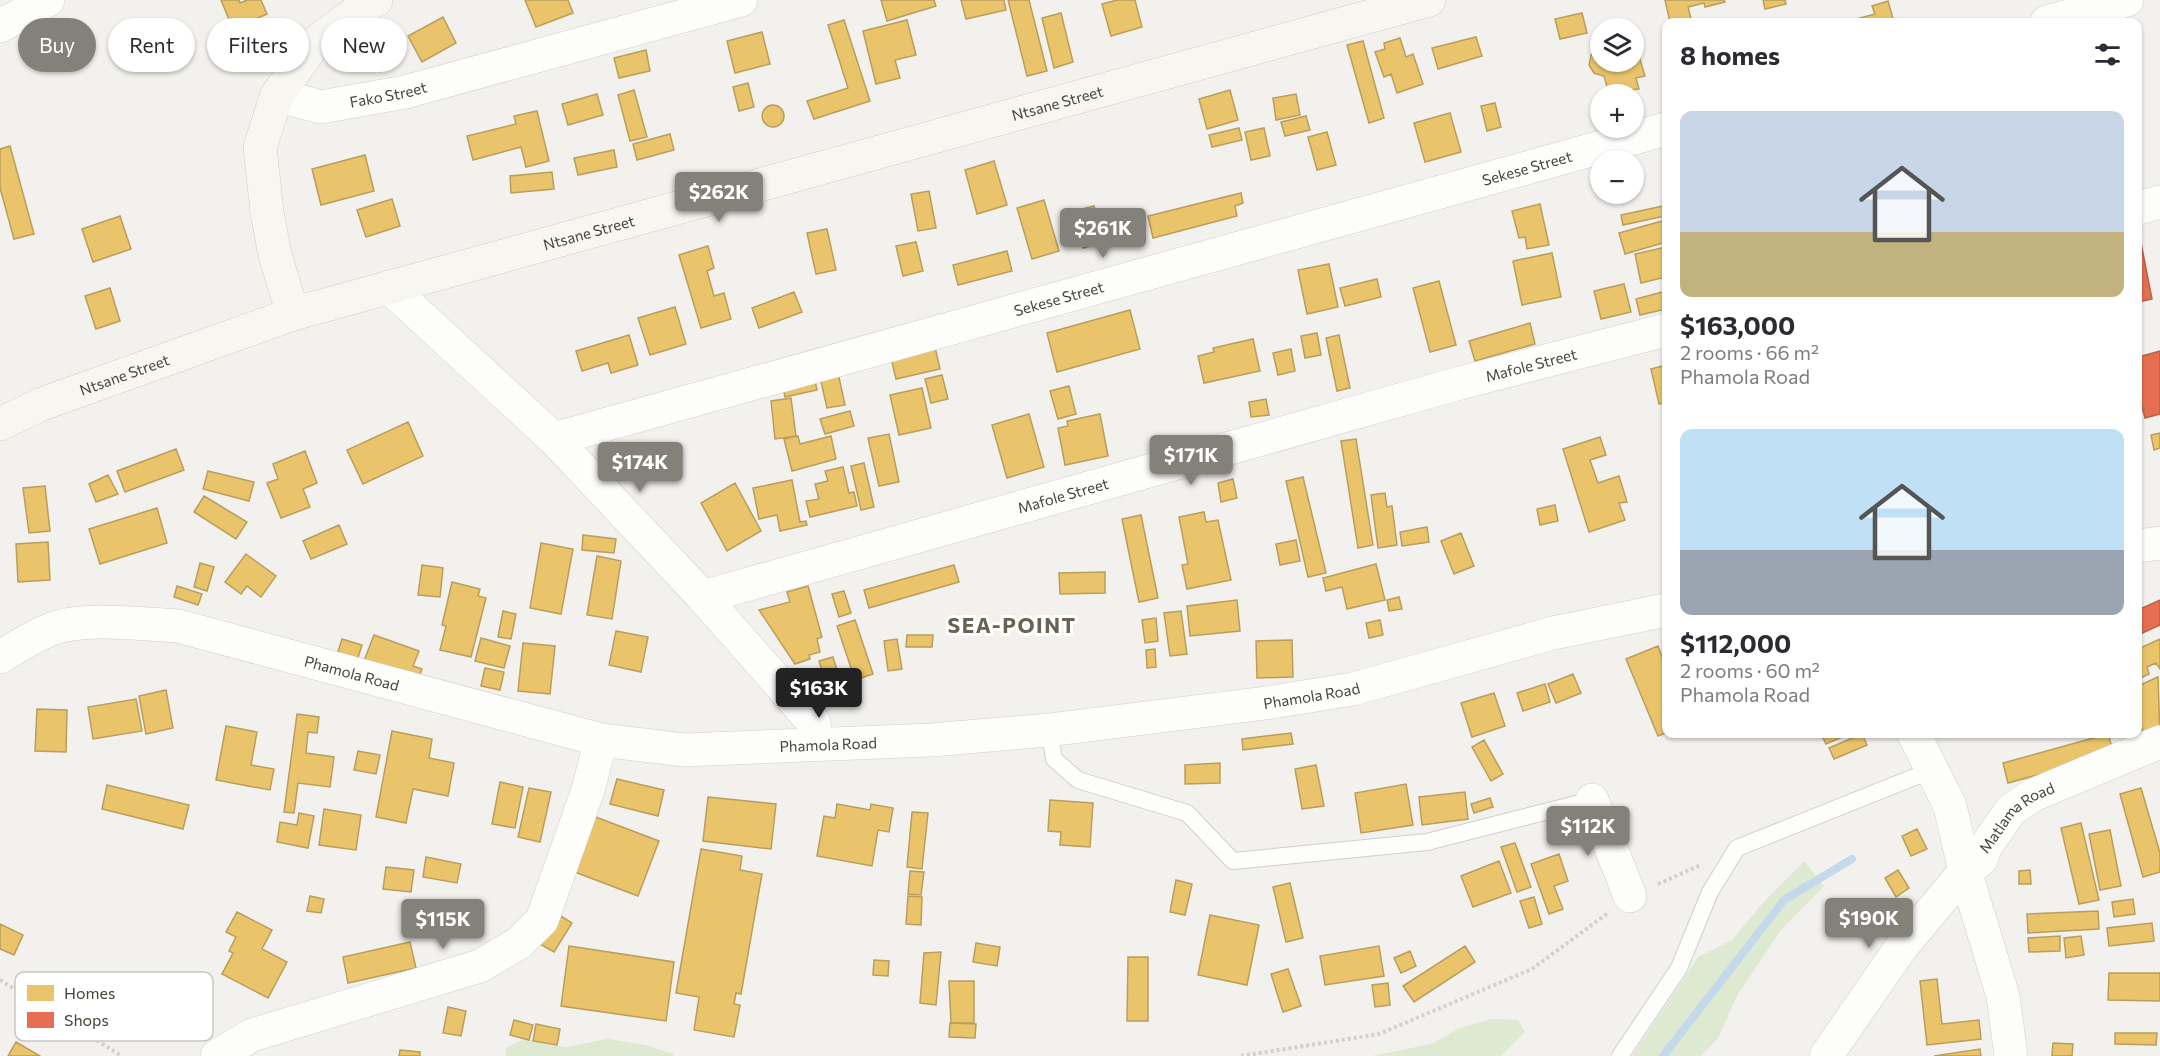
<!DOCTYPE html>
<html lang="en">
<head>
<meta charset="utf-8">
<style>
	body { margin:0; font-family:Commissioner,sans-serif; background:#f7f7f7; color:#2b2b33; height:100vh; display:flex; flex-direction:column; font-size:22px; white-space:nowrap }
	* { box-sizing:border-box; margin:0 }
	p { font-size:20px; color:#7c7c81 }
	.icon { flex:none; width:33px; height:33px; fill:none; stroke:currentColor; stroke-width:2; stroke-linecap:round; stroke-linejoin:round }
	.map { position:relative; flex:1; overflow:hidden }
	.drawer { position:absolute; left:1662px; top:18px; width:480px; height:720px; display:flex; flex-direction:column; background:#fff; border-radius:12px; box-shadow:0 2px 4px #0004 }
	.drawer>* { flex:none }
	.banner { position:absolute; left:18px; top:18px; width:570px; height:54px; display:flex; gap:12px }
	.tools { position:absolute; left:1590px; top:18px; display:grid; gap:12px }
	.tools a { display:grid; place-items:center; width:54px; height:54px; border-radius:50%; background:#fff; box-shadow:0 2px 4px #0004; font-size:30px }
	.price { position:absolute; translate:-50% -51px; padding:0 14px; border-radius:6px; background:#84817a; color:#fff; font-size:20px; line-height:39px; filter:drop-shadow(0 2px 3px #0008) }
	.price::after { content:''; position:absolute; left:50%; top:36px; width:18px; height:14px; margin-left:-9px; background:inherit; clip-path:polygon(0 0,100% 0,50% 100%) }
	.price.on { background:#222; color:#fff }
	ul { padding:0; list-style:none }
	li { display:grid; align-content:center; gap:12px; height:318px; padding:0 18px }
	li span { display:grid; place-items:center; height:186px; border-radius:12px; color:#555 }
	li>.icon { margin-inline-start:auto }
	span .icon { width:108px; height:108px; fill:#fffc; stroke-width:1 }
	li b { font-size:26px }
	h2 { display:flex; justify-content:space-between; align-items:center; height:72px; padding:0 18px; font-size:26px }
	.chip { padding:0 21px; border-radius:27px; background:#fff; box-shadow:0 2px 4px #0004; font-size:21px; line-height:54px }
	.chip.on { background:#84817a; color:#fff }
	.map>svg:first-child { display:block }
	.green { fill:#dee9d1 }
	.homes { fill:#e9c46a; stroke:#b99e5c; stroke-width:1.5 }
	.shops { fill:#e76f51; stroke:#b7624a; stroke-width:1.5 }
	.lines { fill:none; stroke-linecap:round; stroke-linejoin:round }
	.stream { stroke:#c4d9ea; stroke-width:8 }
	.lane-casing { stroke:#d0cfcc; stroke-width:18 }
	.street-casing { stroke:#d0cfcc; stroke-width:34 }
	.secondary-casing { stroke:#d0cec6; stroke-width:34 }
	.path { stroke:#d2d1cc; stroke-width:4; stroke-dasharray:3 3; stroke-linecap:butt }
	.lane { stroke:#fdfdfc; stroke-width:16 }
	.street { stroke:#fdfdfc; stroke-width:33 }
	.secondary { stroke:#f7f6f1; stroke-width:33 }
	.labels { text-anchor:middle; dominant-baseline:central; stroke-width:6; stroke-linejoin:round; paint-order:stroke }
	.street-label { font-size:15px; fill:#48443b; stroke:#fff }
	.district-label { font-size:21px; font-weight:bold; letter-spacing:1.5px; fill:#6a6253; stroke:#fff }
	.key { fill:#fff; stroke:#c8c7c4; stroke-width:1.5 }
	.key-label { font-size:16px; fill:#48443b }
</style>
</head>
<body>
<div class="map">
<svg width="2160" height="1056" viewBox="0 0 2160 1056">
	<rect width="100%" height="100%" fill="#f2f1ee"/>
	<path class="green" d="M1804,861L1824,886L1780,931L1738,994L1718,1038L1701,1056H1632L1698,957L1732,940L1763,903Z
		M1492,1019L1518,1020L1525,1032L1501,1056H1372L1431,1044L1460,1028Z
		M524,1039L566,1047L608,1039L645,1045L673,1054V1056H506V1048Z"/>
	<path class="homes" d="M221,0H239L240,3L247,0H261L267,14L233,29Z
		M525,0H568L573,13L536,27Z
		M881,0H934L936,6L887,21Z
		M961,0H1004L1006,10L966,19Z
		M1008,0H1029L1047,71L1027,76Z
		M1117,0H1135L1142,27L1111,36L1102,4Z
		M1665,0H1724L1725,2L1705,7L1704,3L1688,7L1691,19L1670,22Z
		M1763,0H1785L1786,4L1765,9Z
		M1888,1L1894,22H1845L1875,14L1872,6Z
		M1061,13L1073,62L1054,68L1042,18Z
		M1582,13L1587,33L1560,39L1555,19Z
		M443,17L456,43L422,62L408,36Z
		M844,20L870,101L814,119L807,101L848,88L828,25Z
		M907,20L916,55L895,60L900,78L876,84L863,31Z
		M762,32L770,64L735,73L727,41Z
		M1476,37L1482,56L1438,69L1432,48Z
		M1400,38L1406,57L1413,54L1423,84L1397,93L1391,74L1384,77L1375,52L1385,49L1384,43Z
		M1363,41L1384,118L1369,123L1347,45Z
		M1635,43L1645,76L1636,78L1639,89L1631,90L1632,94H1609L1604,76L1594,73L1589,65L1591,55L1600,53V62H1634Z
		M646,50L650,71L619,78L614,58Z
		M748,83L754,107L739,111L733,87Z
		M634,90L647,137L630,141L618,95Z
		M1230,90L1238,120L1207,129L1199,99Z
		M597,94L603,115L568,125L562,104Z
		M1296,94L1300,115L1276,120L1273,98Z
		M1495,103L1501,127L1487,131L1481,106Z
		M762 116a11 11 0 1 1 22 0a11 11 0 1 1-22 0Z
		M537,111L549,161L526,167L521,147L473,160L467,136L516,124L514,116Z
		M1450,113L1461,152L1425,162L1414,123Z
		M1306,116L1310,130L1285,136L1281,122Z
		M1239,128L1242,140L1212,147L1209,135Z
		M1264,128L1270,156L1251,160L1245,132Z
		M1327,132L1336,165L1317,170L1308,137Z
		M670,134L674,150L637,160L633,144Z
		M10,146L34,234L14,239L0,188V149Z
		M614,150L617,167L578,175L574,158Z
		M365,155L374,191L321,205L312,169Z
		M994,161L1007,205L977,214L965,170Z
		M552,172L554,189L511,193L510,176Z
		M929,191L936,228L918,231L911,194Z
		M1241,193L1243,203L1235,206L1237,216L1153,238L1148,216Z
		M392,199L400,226L366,237L357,210Z
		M1044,200L1059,251L1032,259L1017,208Z
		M1540,204L1549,245L1527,249L1525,237L1519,238L1512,211Z
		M1094,206L1103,243L1083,248L1074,211Z
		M1663,206L1665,216L1623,225L1621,215Z
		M120,216L131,249L93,262L82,229Z
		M1662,221L1666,242L1625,254L1619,233Z
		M827,229L836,270L816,274L807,233Z
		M916,242L923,271L903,276L896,246Z
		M708,246L714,268L707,271L714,296L724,293L731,319L701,328L679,255Z
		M1666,247V277L1641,283L1635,254Z
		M1007,251L1012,271L958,285L953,265Z
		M1552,253L1561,297L1522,305L1513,261Z
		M1329,264L1338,307L1307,314L1298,270Z
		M1377,279L1381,297L1345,306L1340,288Z
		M1439,281L1456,345L1430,352L1413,288Z
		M1624,284L1631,312L1601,319L1594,291Z
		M110,288L120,321L96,329L85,296Z
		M1666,291V309L1640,315L1636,299Z
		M794,292L802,312L759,328L752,308Z
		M675,307L686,344L650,355L638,318Z
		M1130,310L1140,349L1057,372L1047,333Z
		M1530,323L1535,344L1475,361L1469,341Z
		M1317,333L1321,355L1305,358L1301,336Z
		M629,335L638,365L611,373L608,363L582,371L576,351Z
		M1339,335L1350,388L1337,391L1326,338Z
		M1253,339L1260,371L1204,383L1198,356L1214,352L1213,348Z
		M935,347L940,369L896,379L891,358Z
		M1291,349L1295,371L1278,375L1273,353Z
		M1666,365V403L1659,404L1651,369Z
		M838,373L845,405L827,408L820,377Z
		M942,375L948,399L931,403L925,379Z
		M814,376L817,390L785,397L782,382Z
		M1069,386L1076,414L1058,419L1050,391Z
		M922,388L931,428L899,435L890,395Z
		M791,398L796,436L775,439L771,401Z
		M1266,399L1269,415L1251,417L1249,402Z
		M850,411L854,426L825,434L820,419Z
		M1029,414L1044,467L1007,478L992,425Z
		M1100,414L1108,456L1065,465L1058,428L1068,426L1067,421Z
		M408,422L423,456L363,484L347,450Z
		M2160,433V448L2154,450L2151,435Z
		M889,434L899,482L879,486L868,438Z
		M798,436L800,444L831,436L836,459L792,471L784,439Z
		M1600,437L1606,455L1590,460L1598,483L1619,476L1627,502L1619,503L1625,520L1589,532L1563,449Z
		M1356,439L1373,545L1358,548L1341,441Z
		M176,449L184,470L125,492L117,471Z
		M305,451L317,483L303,489L310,507L281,518L267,483L278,479L273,464Z
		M864,463L874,507L861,510L851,466Z
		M843,467L849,493L854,492L857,506L810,517L806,501L819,499L815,484L828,481L825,471Z
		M208,471L254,482L249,501L203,489Z
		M108,475L118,494L96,502L89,484Z
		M1303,477L1326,573L1308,577L1286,481Z
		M1233,479L1237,498L1221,502L1218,483Z
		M792,480L800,522L806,521L807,525L780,531L777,515L759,519L753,488Z
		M735,483L761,531L727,551L701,503Z
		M45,486L50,531L29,533L23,488Z
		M1385,493L1387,507L1392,506L1397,545L1378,548L1371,495Z
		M204,496L247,522L236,539L194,512Z
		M1555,505L1558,521L1540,525L1537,509Z
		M157,508L167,543L100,564L89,529Z
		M1204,512L1206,522L1218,520L1231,580L1187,589L1182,565L1188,564L1179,517Z
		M1141,515L1158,598L1139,602L1122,519Z
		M339,525L347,544L311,559L303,541Z
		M1427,527L1429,542L1402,546L1400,532Z
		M1461,533L1474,566L1454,574L1441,541Z
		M583,535L616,539L614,553L582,550Z
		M1296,540L1300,561L1280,565L1276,544Z
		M48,542L50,580L18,582L16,544Z
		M541,543L573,549L561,614L530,608Z
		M246,554L276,576L261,597L247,586L241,594L225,582Z
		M597,556L621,561L612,619L587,615Z
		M200,563L214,567L207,591L194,587Z
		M1376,564L1385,600L1347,609L1342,587L1326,591L1323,578Z
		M422,565L443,568L440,597L418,595Z
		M954,565L959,582L869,608L864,590Z
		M1105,572V593L1060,594L1059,573Z
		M452,582L480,589L478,596L486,598L471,657L440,650L446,626L442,625Z
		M177,586L202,594L198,605L174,597Z
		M808,586L822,637L817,639L820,652L809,655L810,659L795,664L759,610L790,602L787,592Z
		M844,591L851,613L839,617L832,594Z
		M1399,597L1402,609L1389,611L1387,600Z
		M1237,600L1240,631L1190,636L1187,606Z
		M503,611L516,614L511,639L498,637Z
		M1181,611L1187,654L1170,656L1164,613Z
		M1156,618L1158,641L1145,643L1142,620Z
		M855,620L873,674L855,680L837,626Z
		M1380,620L1383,635L1369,638L1366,623Z
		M616,631L648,637L641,672L609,665Z
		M374,635L419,651L413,666L422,669L416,686L362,666Z
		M907,635H933L932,647H906Z
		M481,638L510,646L504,668L475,661Z
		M342,639L362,645L356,664L336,658Z
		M897,639L902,669L888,671L884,641Z
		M2160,639V669L2156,663L2147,667L2149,674L2138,679V649Z
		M1292,640L1293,677L1257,678L1256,641Z
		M523,643L555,646L550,694L518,691Z
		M1658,646L1666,667V733L1658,736L1626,659Z
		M1155,649L1156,667L1147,668L1146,650Z
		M833,657L846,700L832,704L819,661Z
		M485,668L504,672L500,690L481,686Z
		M1573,674L1581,693L1556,703L1548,684Z
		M2158,677L2160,735L2147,741L2138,719V686Z
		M1545,684L1550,702L1523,711L1517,693Z
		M166,690L173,728L146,734L139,696Z
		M1494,693L1505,726L1472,737L1461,703Z
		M136,699L142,731L93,739L88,707Z
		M37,709L67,710L66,752L35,751Z
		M297,714L319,717L317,733L308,732L306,753L334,757L330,787L298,783L294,813L284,812Z
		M226,726L257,732L251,765L274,769L270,790L216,780Z
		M392,731L432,739L429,758L454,763L448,796L413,789L406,823L376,817Z
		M1291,733L1293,744L1243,750L1242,739Z
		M1821,734H1849L1826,744Z
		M1862,734L1867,745L1834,759L1829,748Z
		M2108,734L2114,754L2008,783L2003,763Z
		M1484,740L1503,774L1491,781L1472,747Z
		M358,751L380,755L376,774L354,770Z
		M1220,763V783L1185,784V765Z
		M1316,765L1324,806L1302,809L1295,769Z
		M617,779L664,790L658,816L610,804Z
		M500,782L523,787L515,828L492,824Z
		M1406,784L1413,825L1361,833L1355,793Z
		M107,785L189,805L183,829L102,809Z
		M529,788L551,792L540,842L518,837Z
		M2141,788L2160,853V872L2143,877L2120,794Z
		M1465,792L1468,819L1422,825L1419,797Z
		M708,797L776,804L771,849L703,841Z
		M1490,798L1493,807L1474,813L1471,804Z
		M1050,800L1093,803L1090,847L1060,845L1061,832L1048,831Z
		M837,804L870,810L871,804L893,808L889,832L878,830L872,866L817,856L824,816L835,818Z
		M324,809L361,815L356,850L319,845Z
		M912,812L928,813L922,869L907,867Z
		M299,813L314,816L308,848L277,842L280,822L297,825Z
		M593,816L659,841L638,896L572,871Z
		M2081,823L2099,900L2079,904L2061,828Z
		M1917,829L1927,849L1911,856L1902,836Z
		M2110,830L2121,886L2100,890L2089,834Z
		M1515,843L1531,887L1517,892L1501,847Z
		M701,849L742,856L740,870L762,874L741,994L736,993L734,1004L740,1005L734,1037L694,1030L699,997L676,993Z
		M1559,854L1568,881L1554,886L1563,909L1549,914L1531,864Z
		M426,857L461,864L457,883L423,877Z
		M1499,861L1511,893L1473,907L1461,876Z
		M386,867L414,870L411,892L383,889Z
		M1898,870L1909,888L1896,897L1885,878Z
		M2030,870L2031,884H2019V871Z
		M910,871L924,872L921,895L908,894Z
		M1176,880L1192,884L1185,915L1170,912Z
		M1290,883L1303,938L1286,942L1273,887Z
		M310,896L324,899L321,913L307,911Z
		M908,896L922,897L921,925L906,924Z
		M1534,897L1542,924L1529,928L1520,901Z
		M2133,899L2135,914L2114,917L2112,902Z
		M2098,911L2099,929L2028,933L2027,914Z
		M237,912L272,930L262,949L287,962L268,998L222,974L233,953L229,951L236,937L226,932Z
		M556,913L572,923L554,952L538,943Z
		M1210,915L1259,925L1247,985L1198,975Z
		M2152,923L2154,941L2109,946L2107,928Z
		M0,924L23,935L14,955L0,949Z
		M2060,936V951L2029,952L2028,938Z
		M2081,936L2084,955L2066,958L2064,938Z
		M410,942L416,968L348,983L343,957Z
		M976,943L1000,947L997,966L973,962Z
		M569,946L674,962L666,1021L561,1006Z
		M1379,946L1384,976L1325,985L1320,956Z
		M1465,946L1475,962L1414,1002L1403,986Z
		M1410,951L1416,966L1401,973L1394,958Z
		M941,952L936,1005L920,1003L924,953Z
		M1128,957H1148V1021H1127Z
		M874,960L889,961L888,976L873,975Z
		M1288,969L1301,1006L1283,1012L1271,974Z
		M2109,973H2160V1001L2108,1000Z
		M1937,979L1942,1024L1979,1020L1981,1039L1927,1045L1920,981Z
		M949,981H974V1023H951Z
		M1388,983L1390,1005L1375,1007L1372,985Z
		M448,1007L466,1011L461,1036L443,1033Z
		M514,1020L533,1025L529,1040L510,1035Z
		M950,1023L976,1024L975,1038L949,1037Z
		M536,1024L560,1029L557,1045L533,1041Z
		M2115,1033H2157L2156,1045L2115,1044Z
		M16,1042L40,1056H8Z
		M2053,1043L2073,1044L2072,1056H2052Z
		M1980,1049L1981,1056H1934Z
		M400,1050L420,1052V1056H399Z"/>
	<path class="shops" d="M2138,238H2140L2152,299L2138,302Z
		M2160,351V414L2145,418L2138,391V357Z
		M2160,600V625L2138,635V610Z"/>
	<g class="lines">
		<path class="stream" d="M1663,1056L1784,900L1852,859"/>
		<g class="lane-casing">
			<path id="lane" d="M1049,730L1054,759L1078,780L1187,813L1233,861L1427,842L1592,800
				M1620,1056L1679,968L1710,892L1737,848L1932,770"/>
		</g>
		<g class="street-casing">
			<g id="street">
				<path d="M2047,22L2127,0"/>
				<path d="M0,26L48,0"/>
				<path id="s1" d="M277,95L321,107L405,92L741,0"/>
				<path d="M2138,208L2160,202"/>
				<path d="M389,287L554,439L703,597L814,723L817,744"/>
				<path id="s2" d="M554,439L1666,129"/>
				<path d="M2138,546L2160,543"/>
				<path id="s3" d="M703,597L1460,383L1666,330"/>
				<path id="s4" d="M0,657C16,648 32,637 49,630C83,616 141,624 178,626L601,740L684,750L931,740L1049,730L1266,703L1353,689L1553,633L1666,610"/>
				<path d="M1914,734L1950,806L1965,871L2003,996L2011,1056"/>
				<path d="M1592,800L1630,896"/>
				<path d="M217,1056L252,1035L480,966L519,943L542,920L588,790L601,740"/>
				<path id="s5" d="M1826,1056L1900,949L1965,871L1981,860L1986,846L2011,810L2033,795L2160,742"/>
			</g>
		</g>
		<g class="secondary-casing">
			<g id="secondary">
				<path d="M293,314L275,255L267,212L260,147L277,95L314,44L360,9L376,0"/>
				<path id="s6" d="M0,424L42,404L293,314L1429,0"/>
			</g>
		</g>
		<path class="path" d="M1658,884L1701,865
			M0,980L122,1056
			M1241,1056L1379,1034L1532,969L1608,913"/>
		<use href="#lane" class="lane"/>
		<use href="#street" class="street"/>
		<use href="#secondary" class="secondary"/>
	</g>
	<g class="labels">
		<g class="street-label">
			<text stroke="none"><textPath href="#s1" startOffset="114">Fako Street</textPath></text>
			<text stroke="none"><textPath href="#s6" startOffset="1106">Ntsane Street</textPath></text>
			<text stroke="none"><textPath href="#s2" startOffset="1010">Sekese Street</textPath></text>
			<text stroke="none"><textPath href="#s6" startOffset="620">Ntsane Street</textPath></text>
			<text stroke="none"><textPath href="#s2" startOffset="524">Sekese Street</textPath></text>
			<text stroke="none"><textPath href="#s3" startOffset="860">Mafole Street</textPath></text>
			<text stroke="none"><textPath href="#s6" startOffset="134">Ntsane Street</textPath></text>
			<text stroke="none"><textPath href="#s3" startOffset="374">Mafole Street</textPath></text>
			<text stroke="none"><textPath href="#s4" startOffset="366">Phamola Road</textPath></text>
			<text stroke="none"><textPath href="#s4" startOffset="1338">Phamola Road</textPath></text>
			<text stroke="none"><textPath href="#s4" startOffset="852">Phamola Road</textPath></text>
			<text stroke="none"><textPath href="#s5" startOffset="309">Matlama Road</textPath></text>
		</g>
		<g class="district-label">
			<text x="1012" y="624">SEA-POINT</text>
		</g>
	</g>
	<rect x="15" y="972" width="198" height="69" rx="9" class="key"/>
	<rect x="27" y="985" width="27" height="16" fill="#e9c46a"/>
	<rect x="27" y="1012" width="27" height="16" fill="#e76f51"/>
	<g class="key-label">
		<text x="64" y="999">Homes</text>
		<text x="64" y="1026">Shops</text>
	</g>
</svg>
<div class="tools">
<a><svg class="icon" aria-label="layers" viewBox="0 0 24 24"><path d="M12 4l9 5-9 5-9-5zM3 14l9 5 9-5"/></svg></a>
<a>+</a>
<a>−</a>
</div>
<b class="price" style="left:719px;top:223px">$262K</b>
<b class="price" style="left:1103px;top:259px">$261K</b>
<b class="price" style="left:1191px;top:486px">$171K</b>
<b class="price" style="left:640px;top:493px">$174K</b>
<b class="price on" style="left:819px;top:719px">$163K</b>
<b class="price" style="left:1588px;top:857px">$112K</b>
<b class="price" style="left:1869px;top:949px">$190K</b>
<b class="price" style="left:443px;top:950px">$115K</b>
<div class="banner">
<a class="chip on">Buy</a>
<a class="chip">Rent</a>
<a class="chip">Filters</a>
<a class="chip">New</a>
</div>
<section class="drawer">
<h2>8 homes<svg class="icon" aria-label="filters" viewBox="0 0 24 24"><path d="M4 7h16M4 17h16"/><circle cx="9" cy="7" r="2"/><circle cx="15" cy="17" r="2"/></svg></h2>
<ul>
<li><span style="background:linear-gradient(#c9d6e8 65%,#c2b280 0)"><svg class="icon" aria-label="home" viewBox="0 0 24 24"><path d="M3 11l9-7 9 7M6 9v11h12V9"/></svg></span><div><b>$163,000</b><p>2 rooms · 66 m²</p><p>Phamola Road</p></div></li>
<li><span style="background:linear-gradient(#bfe0f5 65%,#9aa5b1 0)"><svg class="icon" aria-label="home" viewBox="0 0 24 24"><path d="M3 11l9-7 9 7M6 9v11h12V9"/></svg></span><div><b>$112,000</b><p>2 rooms · 60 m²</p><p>Phamola Road</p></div></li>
</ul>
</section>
</div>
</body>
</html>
